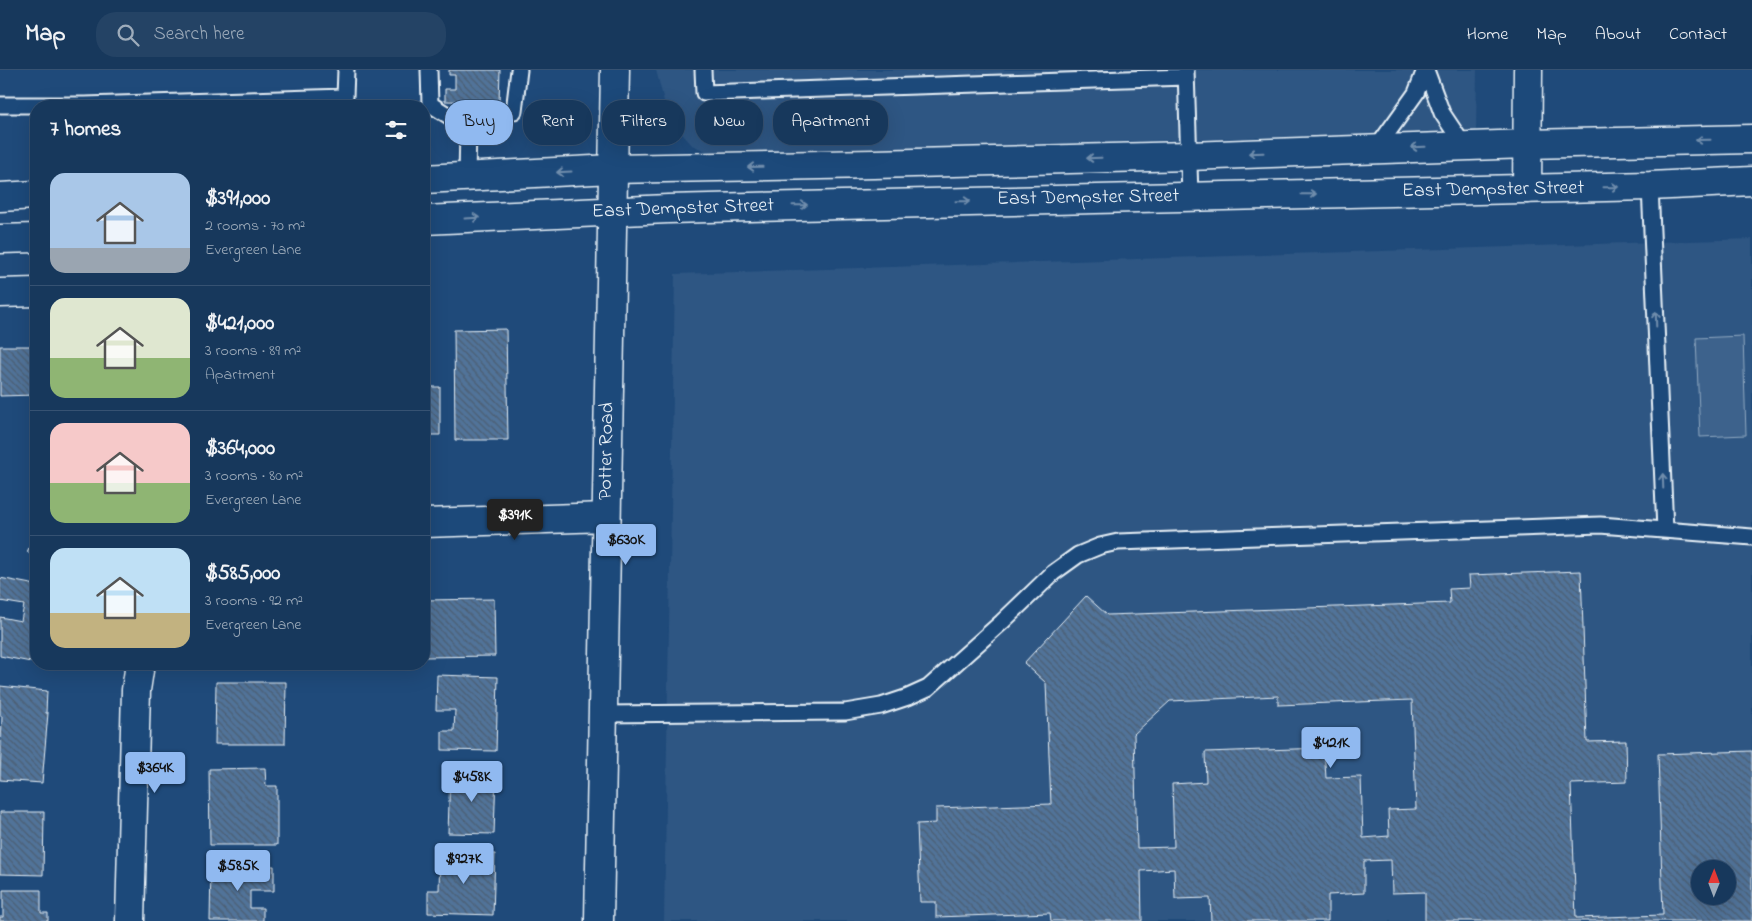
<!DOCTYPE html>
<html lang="en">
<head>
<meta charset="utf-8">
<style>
	body { margin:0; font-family:"Indie Flower",sans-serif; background:#244365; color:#f1f3f6; height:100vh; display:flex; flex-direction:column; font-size:19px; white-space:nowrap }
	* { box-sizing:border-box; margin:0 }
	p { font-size:16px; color:#9eacbb }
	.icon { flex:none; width:28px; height:28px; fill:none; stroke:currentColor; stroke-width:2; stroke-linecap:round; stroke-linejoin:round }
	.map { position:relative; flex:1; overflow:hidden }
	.details { position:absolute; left:30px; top:30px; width:400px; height:570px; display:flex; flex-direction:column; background:#17385c; border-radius:20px; box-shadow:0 5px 20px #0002,0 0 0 1px #365272 }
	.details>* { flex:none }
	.banner { position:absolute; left:445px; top:30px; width:475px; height:45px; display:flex; gap:10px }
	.needle { width:32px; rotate:1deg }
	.controls { position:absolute; left:1691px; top:790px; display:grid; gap:10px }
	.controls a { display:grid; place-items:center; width:45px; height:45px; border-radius:50%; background:#17385c; box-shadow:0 5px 20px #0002,0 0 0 1px #365272; font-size:25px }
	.price { position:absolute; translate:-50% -42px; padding:0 11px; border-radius:5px; background:#90b9f0; color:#111; font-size:16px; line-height:32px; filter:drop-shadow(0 1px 2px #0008) }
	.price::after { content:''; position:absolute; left:50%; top:30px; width:15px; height:11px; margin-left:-8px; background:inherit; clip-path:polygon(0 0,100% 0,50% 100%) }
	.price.active { background:#222; color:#fff }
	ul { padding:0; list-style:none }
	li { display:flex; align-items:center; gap:15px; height:125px; padding:0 20px }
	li+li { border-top:1px solid #365272 }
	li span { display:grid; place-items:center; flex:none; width:140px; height:100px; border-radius:15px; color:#555 }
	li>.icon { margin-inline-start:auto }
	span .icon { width:60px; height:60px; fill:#fffc; stroke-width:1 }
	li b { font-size:21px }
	h2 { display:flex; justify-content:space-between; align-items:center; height:60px; padding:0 20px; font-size:21px }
	.chip { padding:0 18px; border-radius:20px; background:#17385c; box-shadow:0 5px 20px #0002,0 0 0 1px #365272; font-size:18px; line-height:45px }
	.chip.active { background:#90b9f0; color:#111 }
	header { display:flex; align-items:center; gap:30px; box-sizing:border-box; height:70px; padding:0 25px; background:#17385c; border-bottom:1px solid #365272 }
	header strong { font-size:24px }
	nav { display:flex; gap:28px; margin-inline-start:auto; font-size:18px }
	.search { width:350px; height:45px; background:#244365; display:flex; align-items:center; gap:12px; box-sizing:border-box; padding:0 18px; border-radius:20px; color:#9eacbb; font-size:19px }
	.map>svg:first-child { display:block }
	.built { fill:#2e5683; fill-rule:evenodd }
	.garden { fill:#3c628c; stroke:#92aac2 }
	.building { fill:url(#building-back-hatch); stroke:#e8f1f8; fill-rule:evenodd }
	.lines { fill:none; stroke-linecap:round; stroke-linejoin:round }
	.lane-casing { stroke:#e8f1f8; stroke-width:19 }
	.street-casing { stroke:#e8f1f8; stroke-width:31 }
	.primary-casing { stroke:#e8f1f8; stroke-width:31 }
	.lane { stroke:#1f4a7a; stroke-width:15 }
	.street { stroke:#1f4a7a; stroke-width:28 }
	.primary { stroke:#1f4a7a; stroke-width:28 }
	.oneway { stroke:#6f8dac }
	.labels { text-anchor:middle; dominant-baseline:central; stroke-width:4.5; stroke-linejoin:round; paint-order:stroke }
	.street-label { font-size:20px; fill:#e8f1f8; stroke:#1f4a7a }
</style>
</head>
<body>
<header>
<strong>Map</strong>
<div class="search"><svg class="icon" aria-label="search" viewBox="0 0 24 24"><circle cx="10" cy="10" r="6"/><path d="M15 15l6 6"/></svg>Search here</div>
<nav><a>Home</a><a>Map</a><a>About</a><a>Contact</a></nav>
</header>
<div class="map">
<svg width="1752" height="851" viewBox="0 0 1752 851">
	<defs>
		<pattern id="building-back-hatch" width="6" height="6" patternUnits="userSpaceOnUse" patternTransform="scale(1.25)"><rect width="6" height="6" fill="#517399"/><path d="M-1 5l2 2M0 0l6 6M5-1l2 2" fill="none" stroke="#4c5e72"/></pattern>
	</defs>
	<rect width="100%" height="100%" fill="#1f4a7a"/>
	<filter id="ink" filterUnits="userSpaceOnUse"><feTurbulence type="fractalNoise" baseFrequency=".02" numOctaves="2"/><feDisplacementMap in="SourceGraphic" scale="10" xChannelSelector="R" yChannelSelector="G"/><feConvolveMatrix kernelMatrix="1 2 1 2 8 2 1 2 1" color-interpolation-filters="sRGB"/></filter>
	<g filter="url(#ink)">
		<path class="built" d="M656,0H1477L1476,61L730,84L710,83L692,75L676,57L665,35Z
			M1752,169V851H664L675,204ZM1700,799H1728V826H1700Z"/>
		<path class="garden" d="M1743,266L1746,365L1700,367L1696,268Z"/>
		<path class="building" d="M449,0H500L499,32L445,31V19H455V5H449Z
			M506,259L508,370H455L454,260Z
			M0,276H36V325L0,326Z
			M424,317H440V365H424Z
			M36,463V487L27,482Z
			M1581,501L1587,672L1626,671L1627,712L1571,714L1576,848L1663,845L1658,684L1752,681V851H1425V822L1392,823L1391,790L1364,791V823L1328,825V851H1211L1210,828L1175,829L1174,799L1141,801L1142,851H1051L1050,843L936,847V832H920L917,754L936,753V738L1051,734L1046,613L1024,593L1086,526L1107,545L1450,533L1449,519L1470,518L1469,505ZM1278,626V635L1412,630L1416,739L1388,740L1389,766L1363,768L1361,707L1326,708L1324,678L1205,682L1206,712L1172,714L1174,777L1137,778L1134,664L1170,631ZM1700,799H1728V826H1700Z
			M0,508L36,515V593L0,586V547L21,551L24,535L0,531Z
			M494,529L495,586L424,587V530Z
			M437,605L498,607L496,681L442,680V661H454L455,640H436Z
			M216,612H286L285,674H215Z
			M0,616L47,621L46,643H48L42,713L0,710L2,646H0Z
			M265,698L266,716H277V775H210L209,699Z
			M450,702L496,703L494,764L448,763Z
			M0,742H44L43,805L0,804Z
			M440,782L495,784L493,845L428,843V820H439Z
			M211,796H274V821H250V838H263V851H210Z
			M3,820H41V843H48V851H0V847H3Z"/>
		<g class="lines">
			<g class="lane-casing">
				<path id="lane" d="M429,0L430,34L468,58
					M703,0L704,23L1186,7
					M1186,0L1190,126
					M1426,0L1442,43L1464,76
					M0,35H85L345,27L346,0
					M468,58L514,41L519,0
					M1376,79L1416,23L1425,0
					M467,107L468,58
					M1650,116L1665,460
					M602,644L845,642L881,636L908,627L928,618L1002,552L1053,503L1078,485L1100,476L1118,472L1600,455L1752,467"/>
			</g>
			<g class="street-casing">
				<path id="street" d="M1527,119L1528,0
					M0,223L36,222
					M424,453L606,447
					M130,851L136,620L140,594
					M599,851L615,0"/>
			</g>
			<g class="primary-casing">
				<path id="primary" d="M424,109L612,99L874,94L1189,86L1527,74L1752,69
					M0,127L36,125
					M424,150L668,139L1650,116L1752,111
					M0,169L36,168"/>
			</g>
			<use href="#lane" class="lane"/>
			<use href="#street" class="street"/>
			<use href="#primary" class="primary"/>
		</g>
		<defs><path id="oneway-shaft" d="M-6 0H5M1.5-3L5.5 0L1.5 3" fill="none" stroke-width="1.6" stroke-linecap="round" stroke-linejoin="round" transform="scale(1.25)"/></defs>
		<g class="oneway">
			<use href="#oneway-shaft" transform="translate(1703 70) rotate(179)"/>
			<use href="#oneway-shaft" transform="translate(1418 77) rotate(178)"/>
			<use href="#oneway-shaft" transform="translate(1256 83) rotate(178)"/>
			<use href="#oneway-shaft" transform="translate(1094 88) rotate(178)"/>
			<use href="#oneway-shaft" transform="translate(755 97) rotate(179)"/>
			<use href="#oneway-shaft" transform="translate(564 102) rotate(177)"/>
			<use href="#oneway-shaft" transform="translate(1611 117) rotate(-1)"/>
			<use href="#oneway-shaft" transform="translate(1309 124) rotate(-1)"/>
			<use href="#oneway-shaft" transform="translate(963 131) rotate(-1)"/>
			<use href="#oneway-shaft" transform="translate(800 135) rotate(-1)"/>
			<use href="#oneway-shaft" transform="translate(472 148) rotate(-3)"/>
			<use href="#oneway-shaft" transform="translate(1656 249) rotate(-92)"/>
			<use href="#oneway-shaft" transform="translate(1663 411) rotate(-92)"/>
		</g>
	</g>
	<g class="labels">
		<g class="street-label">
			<text transform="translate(1493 120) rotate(-1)">East Dempster Street</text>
			<text transform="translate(1088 128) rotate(-1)">East Dempster Street</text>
			<text transform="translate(683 139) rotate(-2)">East Dempster Street</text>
			<text transform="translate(607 381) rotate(-89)">Potter Road</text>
		</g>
	</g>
</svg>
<div class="controls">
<a><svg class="needle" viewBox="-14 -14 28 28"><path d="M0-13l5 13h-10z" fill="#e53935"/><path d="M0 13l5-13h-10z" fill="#9eacbb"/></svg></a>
</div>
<b class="price active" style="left:515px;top:471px">$391K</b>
<b class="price" style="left:626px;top:496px">$630K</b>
<b class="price" style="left:1331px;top:699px">$421K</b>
<b class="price" style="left:155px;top:724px">$364K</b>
<b class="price" style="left:472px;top:733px">$458K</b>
<b class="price" style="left:464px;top:815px">$927K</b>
<b class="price" style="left:238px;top:822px">$585K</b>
<div class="banner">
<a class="chip active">Buy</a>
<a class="chip">Rent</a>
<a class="chip">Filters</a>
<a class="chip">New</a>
<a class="chip">Apartment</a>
</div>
<section class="details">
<h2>7 homes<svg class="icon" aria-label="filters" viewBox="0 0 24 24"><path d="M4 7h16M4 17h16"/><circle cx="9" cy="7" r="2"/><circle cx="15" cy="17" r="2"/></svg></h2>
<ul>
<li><span style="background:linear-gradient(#a9c7e8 75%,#9aa5b1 0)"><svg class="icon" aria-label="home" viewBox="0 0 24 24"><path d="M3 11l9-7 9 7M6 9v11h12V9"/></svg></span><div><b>$391,000</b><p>2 rooms · 70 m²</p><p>Evergreen Lane</p></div></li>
<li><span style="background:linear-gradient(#dfe7d0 60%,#8fb573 0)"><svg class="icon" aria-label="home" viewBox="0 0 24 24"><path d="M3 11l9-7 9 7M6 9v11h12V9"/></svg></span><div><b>$421,000</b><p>3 rooms · 89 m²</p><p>Apartment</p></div></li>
<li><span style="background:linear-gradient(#f6c9c9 60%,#8fb573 0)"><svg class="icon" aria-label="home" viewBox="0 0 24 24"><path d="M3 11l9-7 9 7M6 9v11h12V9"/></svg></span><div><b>$364,000</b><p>3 rooms · 80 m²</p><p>Evergreen Lane</p></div></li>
<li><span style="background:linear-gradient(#bfe0f5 65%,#c2b280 0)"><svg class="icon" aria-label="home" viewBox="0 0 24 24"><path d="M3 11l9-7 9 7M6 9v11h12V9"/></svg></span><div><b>$585,000</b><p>3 rooms · 92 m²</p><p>Evergreen Lane</p></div></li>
</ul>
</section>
</div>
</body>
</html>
